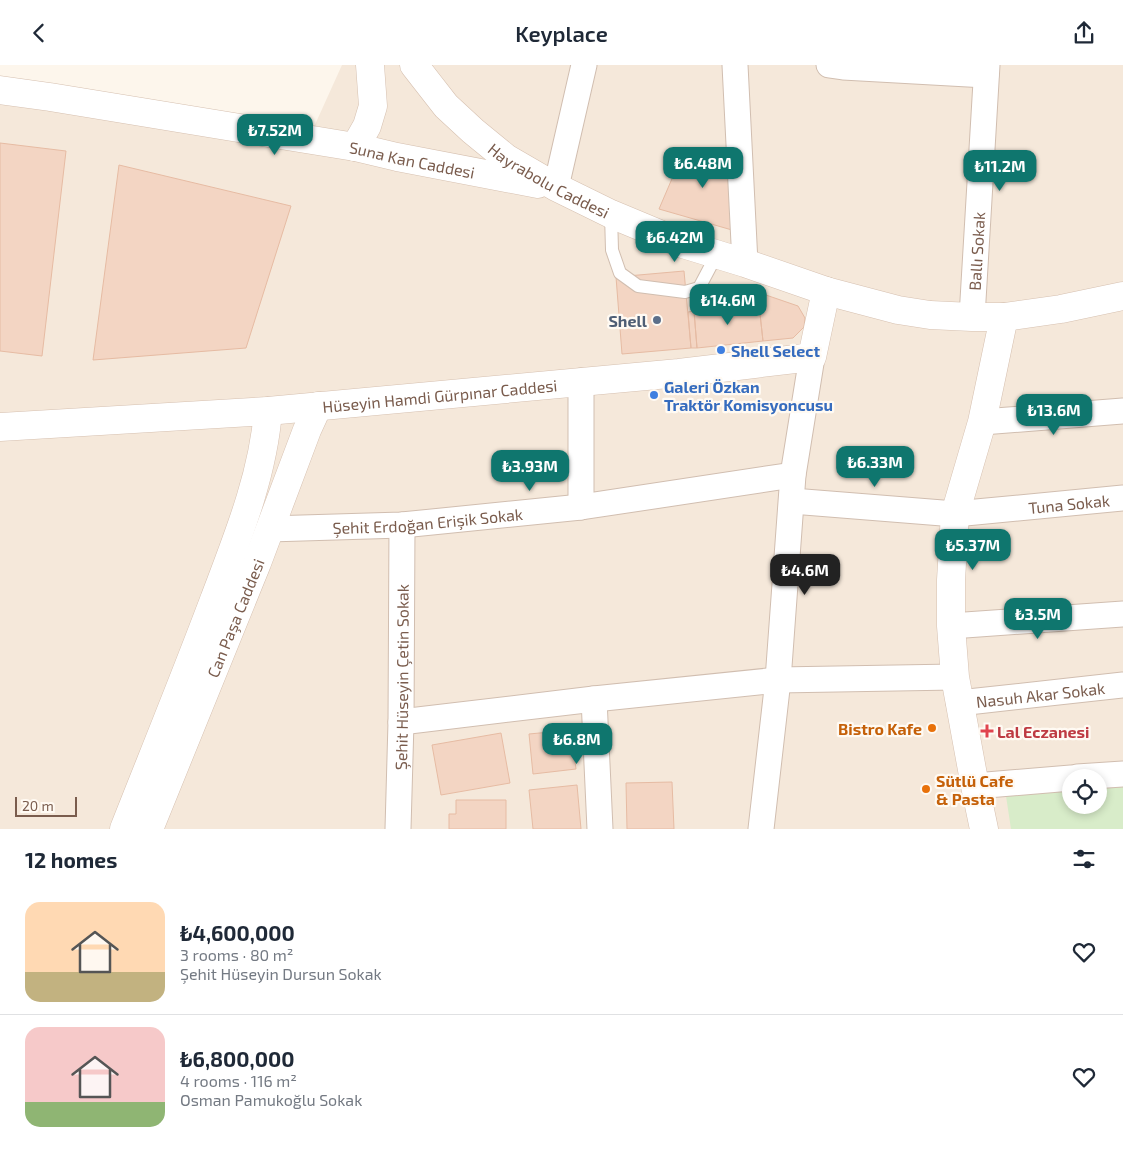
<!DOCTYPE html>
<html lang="en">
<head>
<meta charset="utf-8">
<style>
	body { margin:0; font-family:"Exo 2",sans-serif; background:#f6f6f7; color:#1f2937; height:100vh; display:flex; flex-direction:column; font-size:19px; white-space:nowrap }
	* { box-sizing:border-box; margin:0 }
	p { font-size:16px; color:#747a83 }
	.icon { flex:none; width:28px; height:28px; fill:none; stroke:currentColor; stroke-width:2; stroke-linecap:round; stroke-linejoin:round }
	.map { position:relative; height:764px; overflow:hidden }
	.details { display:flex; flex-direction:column; background:#fff; flex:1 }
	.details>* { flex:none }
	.tools { position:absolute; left:1062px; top:704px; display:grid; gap:10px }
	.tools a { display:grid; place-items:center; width:45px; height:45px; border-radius:50%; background:#fff; box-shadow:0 2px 8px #0003; font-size:25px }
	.scale { position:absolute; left:15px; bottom:12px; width:62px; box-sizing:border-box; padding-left:5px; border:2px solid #7a5c4d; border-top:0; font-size:14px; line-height:18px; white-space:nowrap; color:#7a5c4d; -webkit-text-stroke:4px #fffaf3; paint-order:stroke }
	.price { position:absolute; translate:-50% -42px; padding:0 11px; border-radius:10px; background:#0f766e; color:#fff; font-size:16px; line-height:32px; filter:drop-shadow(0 1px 2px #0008) }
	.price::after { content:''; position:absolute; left:50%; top:30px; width:15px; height:11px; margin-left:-8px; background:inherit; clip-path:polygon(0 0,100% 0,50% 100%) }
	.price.active { background:#222; color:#fff }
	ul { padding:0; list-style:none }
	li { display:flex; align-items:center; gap:15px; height:125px; padding:0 25px }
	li+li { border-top:1px solid #e0e1e3 }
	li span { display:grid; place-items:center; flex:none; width:140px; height:100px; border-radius:15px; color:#555 }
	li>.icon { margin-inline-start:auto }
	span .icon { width:60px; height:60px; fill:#fffc; stroke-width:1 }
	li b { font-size:21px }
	h2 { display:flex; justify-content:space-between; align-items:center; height:60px; padding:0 25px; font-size:21px }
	header { display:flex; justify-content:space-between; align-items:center; height:65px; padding:0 25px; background:#fff; font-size:22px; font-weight:600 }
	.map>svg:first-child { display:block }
	.residential { fill:#f5e8da; fill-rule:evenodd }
	.green { fill:#d8ecc9 }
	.building { fill:#f3d5c3; stroke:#e6bba3 }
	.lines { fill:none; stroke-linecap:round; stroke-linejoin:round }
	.lane-casing { stroke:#d1beb0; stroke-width:14 }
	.street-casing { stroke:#d1beb0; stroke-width:27 }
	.secondary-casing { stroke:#d6c0b0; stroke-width:29 }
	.lane { stroke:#fff; stroke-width:12 }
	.street { stroke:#fff; stroke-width:25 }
	.secondary { stroke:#fff; stroke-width:28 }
	.service-dot { fill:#5c6f8a; stroke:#fffaf3; stroke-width:2 }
	.shop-dot { fill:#3f7fe0; stroke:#fffaf3; stroke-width:2 }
	.food-dot { fill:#e8710a; stroke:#fffaf3; stroke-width:2 }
	.health-dot { fill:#e0444e; stroke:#fffaf3; stroke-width:2 }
	.labels { text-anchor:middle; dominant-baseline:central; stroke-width:4.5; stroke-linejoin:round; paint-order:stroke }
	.street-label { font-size:16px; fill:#7a5c4d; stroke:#fffaf3 }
	.service-label { font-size:16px; font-weight:bold; fill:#4e5e75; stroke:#fffaf3; text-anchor:end }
	.shop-label { font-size:16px; font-weight:bold; fill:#366cbe; stroke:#fffaf3; text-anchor:start }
	.food-label { font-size:16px; font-weight:bold; fill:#c56008; stroke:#fffaf3; text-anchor:end }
	.health-label { font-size:16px; font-weight:bold; fill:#be3a42; stroke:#fffaf3; text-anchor:start }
</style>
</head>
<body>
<header><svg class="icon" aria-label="back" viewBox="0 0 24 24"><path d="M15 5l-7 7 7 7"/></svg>Keyplace<svg class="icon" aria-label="share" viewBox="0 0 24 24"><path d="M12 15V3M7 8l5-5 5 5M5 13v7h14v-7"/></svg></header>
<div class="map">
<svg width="1123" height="764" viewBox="0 0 1123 764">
	<rect width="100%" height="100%" fill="#fdf6ec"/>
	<path class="residential" d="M342,0H1123V764H0V21L313,64ZM1071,712H1099V740H1071Z"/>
	<path class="green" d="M1099,717L1123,718V764H1011L1006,731L1071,720V740H1099Z"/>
	<path class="building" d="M0,78L66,86L42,291L0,286Z
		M683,88L735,90L732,165L659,144Z
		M119,100L291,141L246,283L93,295Z
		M684,206L691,283L622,289L616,212Z
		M763,229L798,241L805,253L804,262L793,273L763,276L759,240Z
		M759,240L763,276L697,283L694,246Z
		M694,246L697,283H691L688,247Z
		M571,665L576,704L533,709L529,669Z
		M501,668L510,718L441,730L432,680Z
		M672,717L674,764H627L626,718Z
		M577,720L581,764H533L529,725Z
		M456,735H506V764H449V749H456Z"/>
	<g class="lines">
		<g class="lane-casing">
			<path id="lane" d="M611,149L612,185L620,208L638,221L685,227L699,223L717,189"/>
		</g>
		<g class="street-casing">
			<g id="street">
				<path d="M735,0L745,198"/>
				<path d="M829,0L843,2L986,10"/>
				<path d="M556,122L584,0"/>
				<path id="s1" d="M972,252L987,0"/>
				<path d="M581,316V442"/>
				<path d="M982,357L1123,346"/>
				<path id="s2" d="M792,436L955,449L1123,433"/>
				<path id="s3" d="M269,464L402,460L581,442L793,410"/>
				<path d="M951,561L1123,549"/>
				<path d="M594,634L600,764"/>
				<path id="s4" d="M959,638L1123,620"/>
				<path d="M401,657L594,634L778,615L955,612"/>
				<path d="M1077,712L1123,709"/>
				<path d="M975,721L1071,713"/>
				<path id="s5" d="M398,764L401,657L402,460"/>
				<path d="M761,764L778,615L793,410L812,292"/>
			</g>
		</g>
		<g class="secondary-casing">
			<g id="secondary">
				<path id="s6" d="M414,0L446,41L473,66L506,93L556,122L611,149L683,179L745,198L826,226L898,245L930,250L972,252H1004L1061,244L1123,231"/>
				<path id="s7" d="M0,25L50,32L355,82L397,92L538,119"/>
				<path d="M355,82L367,61L373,41L370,0"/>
				<path id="s8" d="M0,362L268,346L679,308L812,292L826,226"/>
				<path d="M124,764C154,688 185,612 214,535C237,474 263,411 268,346"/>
				<path id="s9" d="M149,764L257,498L307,365L318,341"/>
				<path d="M984,764L975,721L955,612L951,561V515L955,449L982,357L1004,252"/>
			</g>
		</g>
		<use href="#lane" class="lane"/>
		<use href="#street" class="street"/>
		<use href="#secondary" class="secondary"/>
	</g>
	<circle class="service-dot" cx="657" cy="255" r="5"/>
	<g class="shop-dot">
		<circle cx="721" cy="285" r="5"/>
		<circle cx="654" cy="330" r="5"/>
	</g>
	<g class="food-dot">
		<circle cx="932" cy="663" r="5"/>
		<circle cx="926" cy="724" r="5"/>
	</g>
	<path class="health-dot" d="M984.5 658.5h5v5h5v5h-5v5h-5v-5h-5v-5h5z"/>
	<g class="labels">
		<g class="street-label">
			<text stroke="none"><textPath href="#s7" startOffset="418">Suna Kan Caddesi</textPath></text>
			<text stroke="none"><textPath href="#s6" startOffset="180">Hayrabolu Caddesi</textPath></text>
			<text stroke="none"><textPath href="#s1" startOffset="66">Ballı Sokak</textPath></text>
			<text stroke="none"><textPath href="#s8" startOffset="441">Hüseyin Hamdi Gürpınar Caddesi</textPath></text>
			<text stroke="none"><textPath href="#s2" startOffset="278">Tuna Sokak</textPath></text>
			<text stroke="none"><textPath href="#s3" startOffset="159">Şehit Erdoğan Erişik Sokak</textPath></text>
			<text stroke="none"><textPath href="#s9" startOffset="228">Can Paşa Caddesi</textPath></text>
			<text stroke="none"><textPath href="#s5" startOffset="152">Şehit Hüseyin Çetin Sokak</textPath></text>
			<text stroke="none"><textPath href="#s4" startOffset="82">Nasuh Akar Sokak</textPath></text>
		</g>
		<g class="service-label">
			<text x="647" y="255">Shell</text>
		</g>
		<g class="shop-label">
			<text x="731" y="285">Shell Select</text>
			<text x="664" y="321">Galeri Özkan<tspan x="664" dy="18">Traktör Komisyoncusu</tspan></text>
		</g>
		<g class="food-label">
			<text x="922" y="663">Bistro Kafe</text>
			<text x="936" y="715" text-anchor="start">Sütlü Cafe<tspan x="936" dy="18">&amp; Pasta</tspan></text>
		</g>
		<g class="health-label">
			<text x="997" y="666">Lal Eczanesi</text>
		</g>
	</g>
</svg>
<div class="tools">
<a><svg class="icon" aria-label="locate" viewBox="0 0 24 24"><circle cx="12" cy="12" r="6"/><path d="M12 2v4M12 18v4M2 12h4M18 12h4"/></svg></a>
</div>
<div class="scale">20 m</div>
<b class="price" style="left:275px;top:91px">₺7.52M</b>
<b class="price" style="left:703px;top:124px">₺6.48M</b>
<b class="price" style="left:1000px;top:127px">₺11.2M</b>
<b class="price" style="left:675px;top:198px">₺6.42M</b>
<b class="price" style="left:728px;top:261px">₺14.6M</b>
<b class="price" style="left:1054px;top:371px">₺13.6M</b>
<b class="price" style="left:875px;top:423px">₺6.33M</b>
<b class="price" style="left:530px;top:427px">₺3.93M</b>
<b class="price" style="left:973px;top:506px">₺5.37M</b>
<b class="price active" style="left:805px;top:531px">₺4.6M</b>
<b class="price" style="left:1038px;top:575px">₺3.5M</b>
<b class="price" style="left:577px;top:700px">₺6.8M</b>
</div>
<section class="details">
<h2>12 homes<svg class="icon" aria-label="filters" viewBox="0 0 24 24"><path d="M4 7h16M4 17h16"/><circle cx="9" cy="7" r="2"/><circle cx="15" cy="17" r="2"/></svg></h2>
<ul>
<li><span style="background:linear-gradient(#ffd9b3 70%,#c2b280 0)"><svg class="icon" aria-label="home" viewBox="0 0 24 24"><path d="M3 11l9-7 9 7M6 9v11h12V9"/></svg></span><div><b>₺4,600,000</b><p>3 rooms · 80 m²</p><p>Şehit Hüseyin Dursun Sokak</p></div><svg class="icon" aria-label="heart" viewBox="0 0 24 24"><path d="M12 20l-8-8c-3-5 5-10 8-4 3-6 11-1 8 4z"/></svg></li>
<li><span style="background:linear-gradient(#f6c9c9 75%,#8fb573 0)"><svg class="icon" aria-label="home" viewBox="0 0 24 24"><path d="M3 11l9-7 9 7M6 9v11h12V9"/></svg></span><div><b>₺6,800,000</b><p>4 rooms · 116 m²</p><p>Osman Pamukoğlu Sokak</p></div><svg class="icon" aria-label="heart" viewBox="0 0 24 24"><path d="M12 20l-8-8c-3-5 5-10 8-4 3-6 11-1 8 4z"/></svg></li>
</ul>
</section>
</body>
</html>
